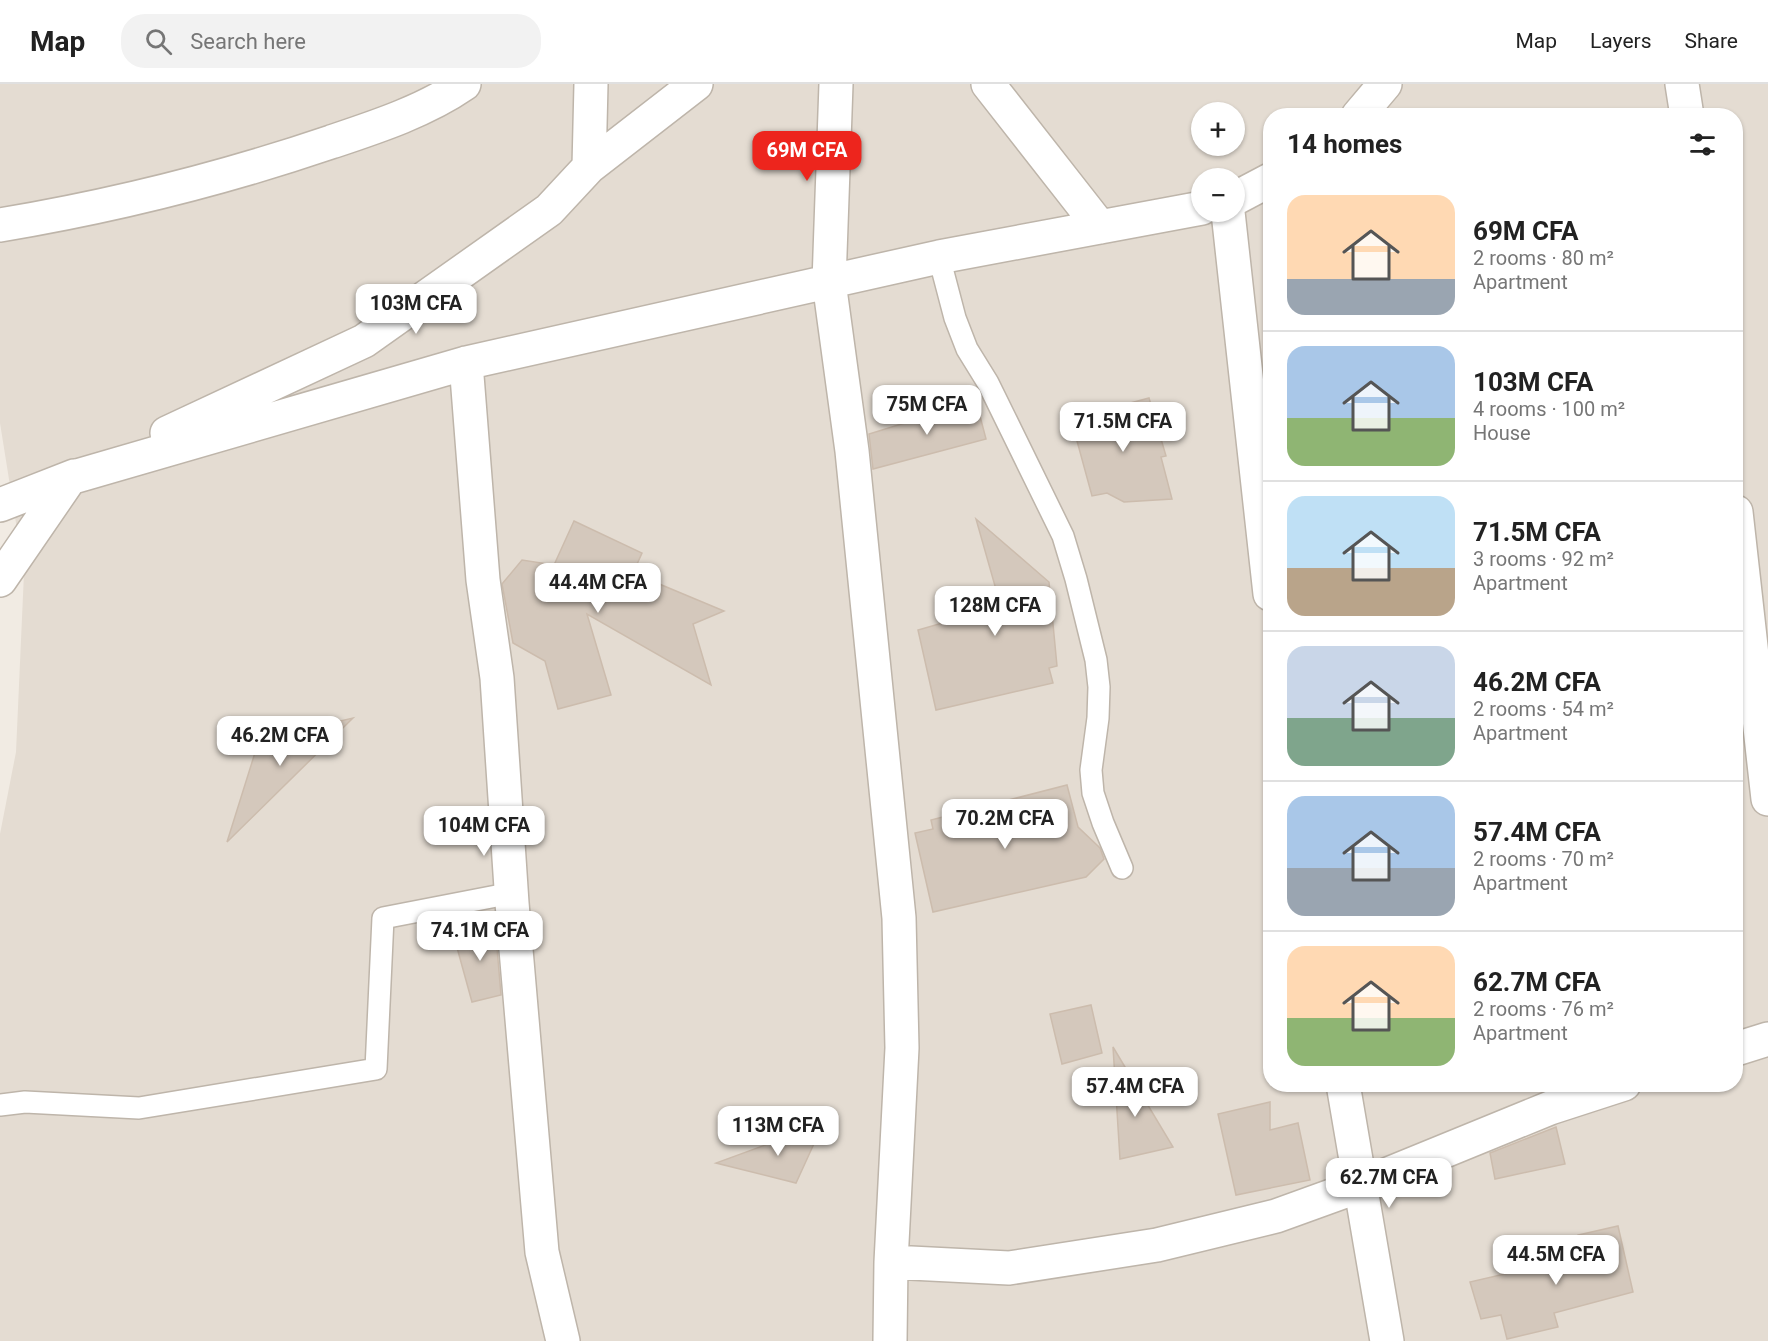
<!DOCTYPE html>
<html lang="en">
<head>
<meta charset="utf-8">
<style>
	body { margin:0; font-family:Roboto,sans-serif; background:#f2f2f2; color:#222; height:100vh; display:flex; flex-direction:column; font-size:22px; white-space:nowrap }
	* { box-sizing:border-box; margin:0 }
	p { font-size:20px; color:#767676 }
	.icon { flex:none; width:33px; height:33px; fill:none; stroke:currentColor; stroke-width:2; stroke-linecap:round; stroke-linejoin:round }
	.map { position:relative; flex:1; overflow:hidden }
	.drawer { position:absolute; left:1263px; top:24px; width:480px; height:984px; display:flex; flex-direction:column; background:#fff; border-radius:24px; box-shadow:0 2px 4px #0004 }
	.drawer>* { flex:none }
	.controls { position:absolute; left:1191px; top:18px; display:grid; gap:12px }
	.controls a { display:grid; place-items:center; width:54px; height:54px; border-radius:50%; background:#fff; box-shadow:0 2px 4px #0004; font-size:30px }
	.price { position:absolute; translate:-50% -51px; padding:0 14px; border-radius:12px; background:#fff; color:#222; font-size:20px; line-height:39px; filter:drop-shadow(0 2px 3px #0008) }
	.price::after { content:''; position:absolute; left:50%; top:36px; width:18px; height:14px; margin-left:-9px; background:inherit; clip-path:polygon(0 0,100% 0,50% 100%) }
	.price.selected { background:#ed251d; color:#fff }
	ul { padding:0; list-style:none }
	li { display:flex; align-items:center; gap:18px; height:150px; padding:0 24px }
	li+li { border-top:2px solid #e0e0e0 }
	li span { display:grid; place-items:center; flex:none; width:168px; height:120px; border-radius:18px; color:#555 }
	li>.icon { margin-inline-start:auto }
	span .icon { width:72px; height:72px; fill:#fffc; stroke-width:1 }
	li b { font-size:26px }
	h2 { display:flex; justify-content:space-between; align-items:center; height:72px; padding:0 24px; font-size:26px }
	header { display:flex; align-items:center; gap:36px; box-sizing:border-box; height:84px; padding:0 30px; background:#fff; border-bottom:2px solid #e0e0e0 }
	header strong { font-size:28px }
	nav { display:flex; gap:33px; margin-inline-start:auto; font-size:21px }
	.search { width:420px; height:54px; background:#f2f2f2; display:flex; align-items:center; gap:15px; box-sizing:border-box; padding:0 21px; border-radius:24px; color:#767676; font-size:22px }
	.map>svg:first-child { display:block }
	.residential { fill:#e4dcd2; fill-rule:evenodd }
	.building { fill:#d4c8bc; stroke:#ccbcad; stroke-width:1.5 }
	.lines { fill:none; stroke-linecap:round; stroke-linejoin:round }
	.lane-casing { stroke:#beb5aa; stroke-width:24 }
	.street-casing { stroke:#beb5aa; stroke-width:36 }
	.lane { stroke:#fff; stroke-width:21 }
	.street { stroke:#fff; stroke-width:33 }
</style>
</head>
<body>
<header>
<strong>Map</strong>
<div class="search"><svg class="icon" aria-label="search" viewBox="0 0 24 24"><circle cx="10" cy="10" r="6"/><path d="M15 15l6 6"/></svg>Search here</div>
<nav><a>Map</a><a>Layers</a><a>Share</a></nav>
</header>
<div class="map">
<svg width="1768" height="1257" viewBox="0 0 1768 1257">
	<rect width="100%" height="100%" fill="#f1ebe3"/>
	<path class="residential" d="M0,0H1768V1257H0V750L16,668L24,489L0,339ZM1202,28H1234V62H1202ZM1270,32H1736V1000H1270ZM1202,94H1234V128H1202Z"/>
	<path class="building" d="M1149,314L1166,372L1161,373L1172,415L1124,418L1107,409L1092,412L1071,335Z
		M976,317L986,355L873,385L869,350Z
		M976,435L1049,498L1057,582L1049,584L1053,599L936,626L918,546L953,536V534L1001,523Z
		M574,437L642,469L633,489L724,527L693,540L711,601L587,530L611,611L558,625L545,577L513,559L502,500L522,476L554,481Z
		M353,634L227,758L259,656Z
		M1067,701L1078,743L1100,764L1104,775L1086,793L933,828L915,749L933,745L931,736Z
		M492,840L497,864L501,911L472,918L453,849Z
		M1091,921L1102,969L1062,980L1050,930Z
		M1113,963L1173,1063L1120,1075Z
		M1270,1018V1046L1298,1039L1310,1096L1236,1111L1218,1030Z
		M823,1040L796,1099L716,1079Z
		M1556,1043L1565,1080L1495,1095L1490,1069Z
		M1618,1142L1633,1208L1554,1229L1558,1243L1507,1255L1501,1231L1481,1235L1470,1198L1582,1172L1578,1151Z"/>
	<g class="lines">
		<g class="lane-casing">
			<path id="lane" d="M939,173L955,234L967,265L988,299L1063,452L1076,495L1096,576L1099,603L1098,634L1091,686L1093,709L1103,739L1122,784
				M0,1021L25,1018L139,1024L376,985L383,834L512,809"/>
		</g>
		<g class="street-casing">
			<path id="street" d="M836,0L829,198L852,367L899,834L902,964L891,1178L890,1257
				M988,0L1100,143
				M1682,0L1687,32
				M1358,32L1385,0
				M589,83L591,0
				M1234,115L1270,96
				M1228,128L1270,510
				M0,141C114,122 222,95 331,58C376,43 425,27 464,0
				M466,279L483,496L497,594L512,819L542,1168L563,1257
				M167,349L364,257L549,126L589,83L696,0
				M0,421L74,392
				M1736,428L1768,715
				M0,496L70,394L466,279L939,173L1202,124
				M1736,965L1768,955
				M1343,1000L1387,1257
				M891,1178L1009,1184L1157,1161L1276,1132L1359,1102L1550,1024L1624,1000"/>
		</g>
		<use href="#lane" class="lane"/>
		<use href="#street" class="street"/>
	</g>
</svg>
<div class="controls">
<a>+</a>
<a>−</a>
</div>
<b class="price selected" style="left:807px;top:98px">69M CFA</b>
<b class="price" style="left:416px;top:251px">103M CFA</b>
<b class="price" style="left:927px;top:352px">75M CFA</b>
<b class="price" style="left:1123px;top:369px">71.5M CFA</b>
<b class="price" style="left:598px;top:530px">44.4M CFA</b>
<b class="price" style="left:995px;top:553px">128M CFA</b>
<b class="price" style="left:280px;top:683px">46.2M CFA</b>
<b class="price" style="left:1005px;top:766px">70.2M CFA</b>
<b class="price" style="left:484px;top:773px">104M CFA</b>
<b class="price" style="left:480px;top:878px">74.1M CFA</b>
<b class="price" style="left:1135px;top:1034px">57.4M CFA</b>
<b class="price" style="left:778px;top:1073px">113M CFA</b>
<b class="price" style="left:1389px;top:1125px">62.7M CFA</b>
<b class="price" style="left:1556px;top:1202px">44.5M CFA</b>
<section class="drawer">
<h2>14 homes<svg class="icon" aria-label="filters" viewBox="0 0 24 24"><path d="M4 7h16M4 17h16"/><circle cx="9" cy="7" r="2"/><circle cx="15" cy="17" r="2"/></svg></h2>
<ul>
<li><span style="background:linear-gradient(#ffd9b3 70%,#9aa5b1 0)"><svg class="icon" aria-label="home" viewBox="0 0 24 24"><path d="M3 11l9-7 9 7M6 9v11h12V9"/></svg></span><div><b>69M CFA</b><p>2 rooms · 80 m²</p><p>Apartment</p></div></li>
<li><span style="background:linear-gradient(#a9c7e8 60%,#8fb573 0)"><svg class="icon" aria-label="home" viewBox="0 0 24 24"><path d="M3 11l9-7 9 7M6 9v11h12V9"/></svg></span><div><b>103M CFA</b><p>4 rooms · 100 m²</p><p>House</p></div></li>
<li><span style="background:linear-gradient(#bfe0f5 60%,#b9a48a 0)"><svg class="icon" aria-label="home" viewBox="0 0 24 24"><path d="M3 11l9-7 9 7M6 9v11h12V9"/></svg></span><div><b>71.5M CFA</b><p>3 rooms · 92 m²</p><p>Apartment</p></div></li>
<li><span style="background:linear-gradient(#c9d6e8 60%,#7fa58c 0)"><svg class="icon" aria-label="home" viewBox="0 0 24 24"><path d="M3 11l9-7 9 7M6 9v11h12V9"/></svg></span><div><b>46.2M CFA</b><p>2 rooms · 54 m²</p><p>Apartment</p></div></li>
<li><span style="background:linear-gradient(#a9c7e8 60%,#9aa5b1 0)"><svg class="icon" aria-label="home" viewBox="0 0 24 24"><path d="M3 11l9-7 9 7M6 9v11h12V9"/></svg></span><div><b>57.4M CFA</b><p>2 rooms · 70 m²</p><p>Apartment</p></div></li>
<li><span style="background:linear-gradient(#ffd9b3 60%,#8fb573 0)"><svg class="icon" aria-label="home" viewBox="0 0 24 24"><path d="M3 11l9-7 9 7M6 9v11h12V9"/></svg></span><div><b>62.7M CFA</b><p>2 rooms · 76 m²</p><p>Apartment</p></div></li>
</ul>
</section>
</div>
</body>
</html>
